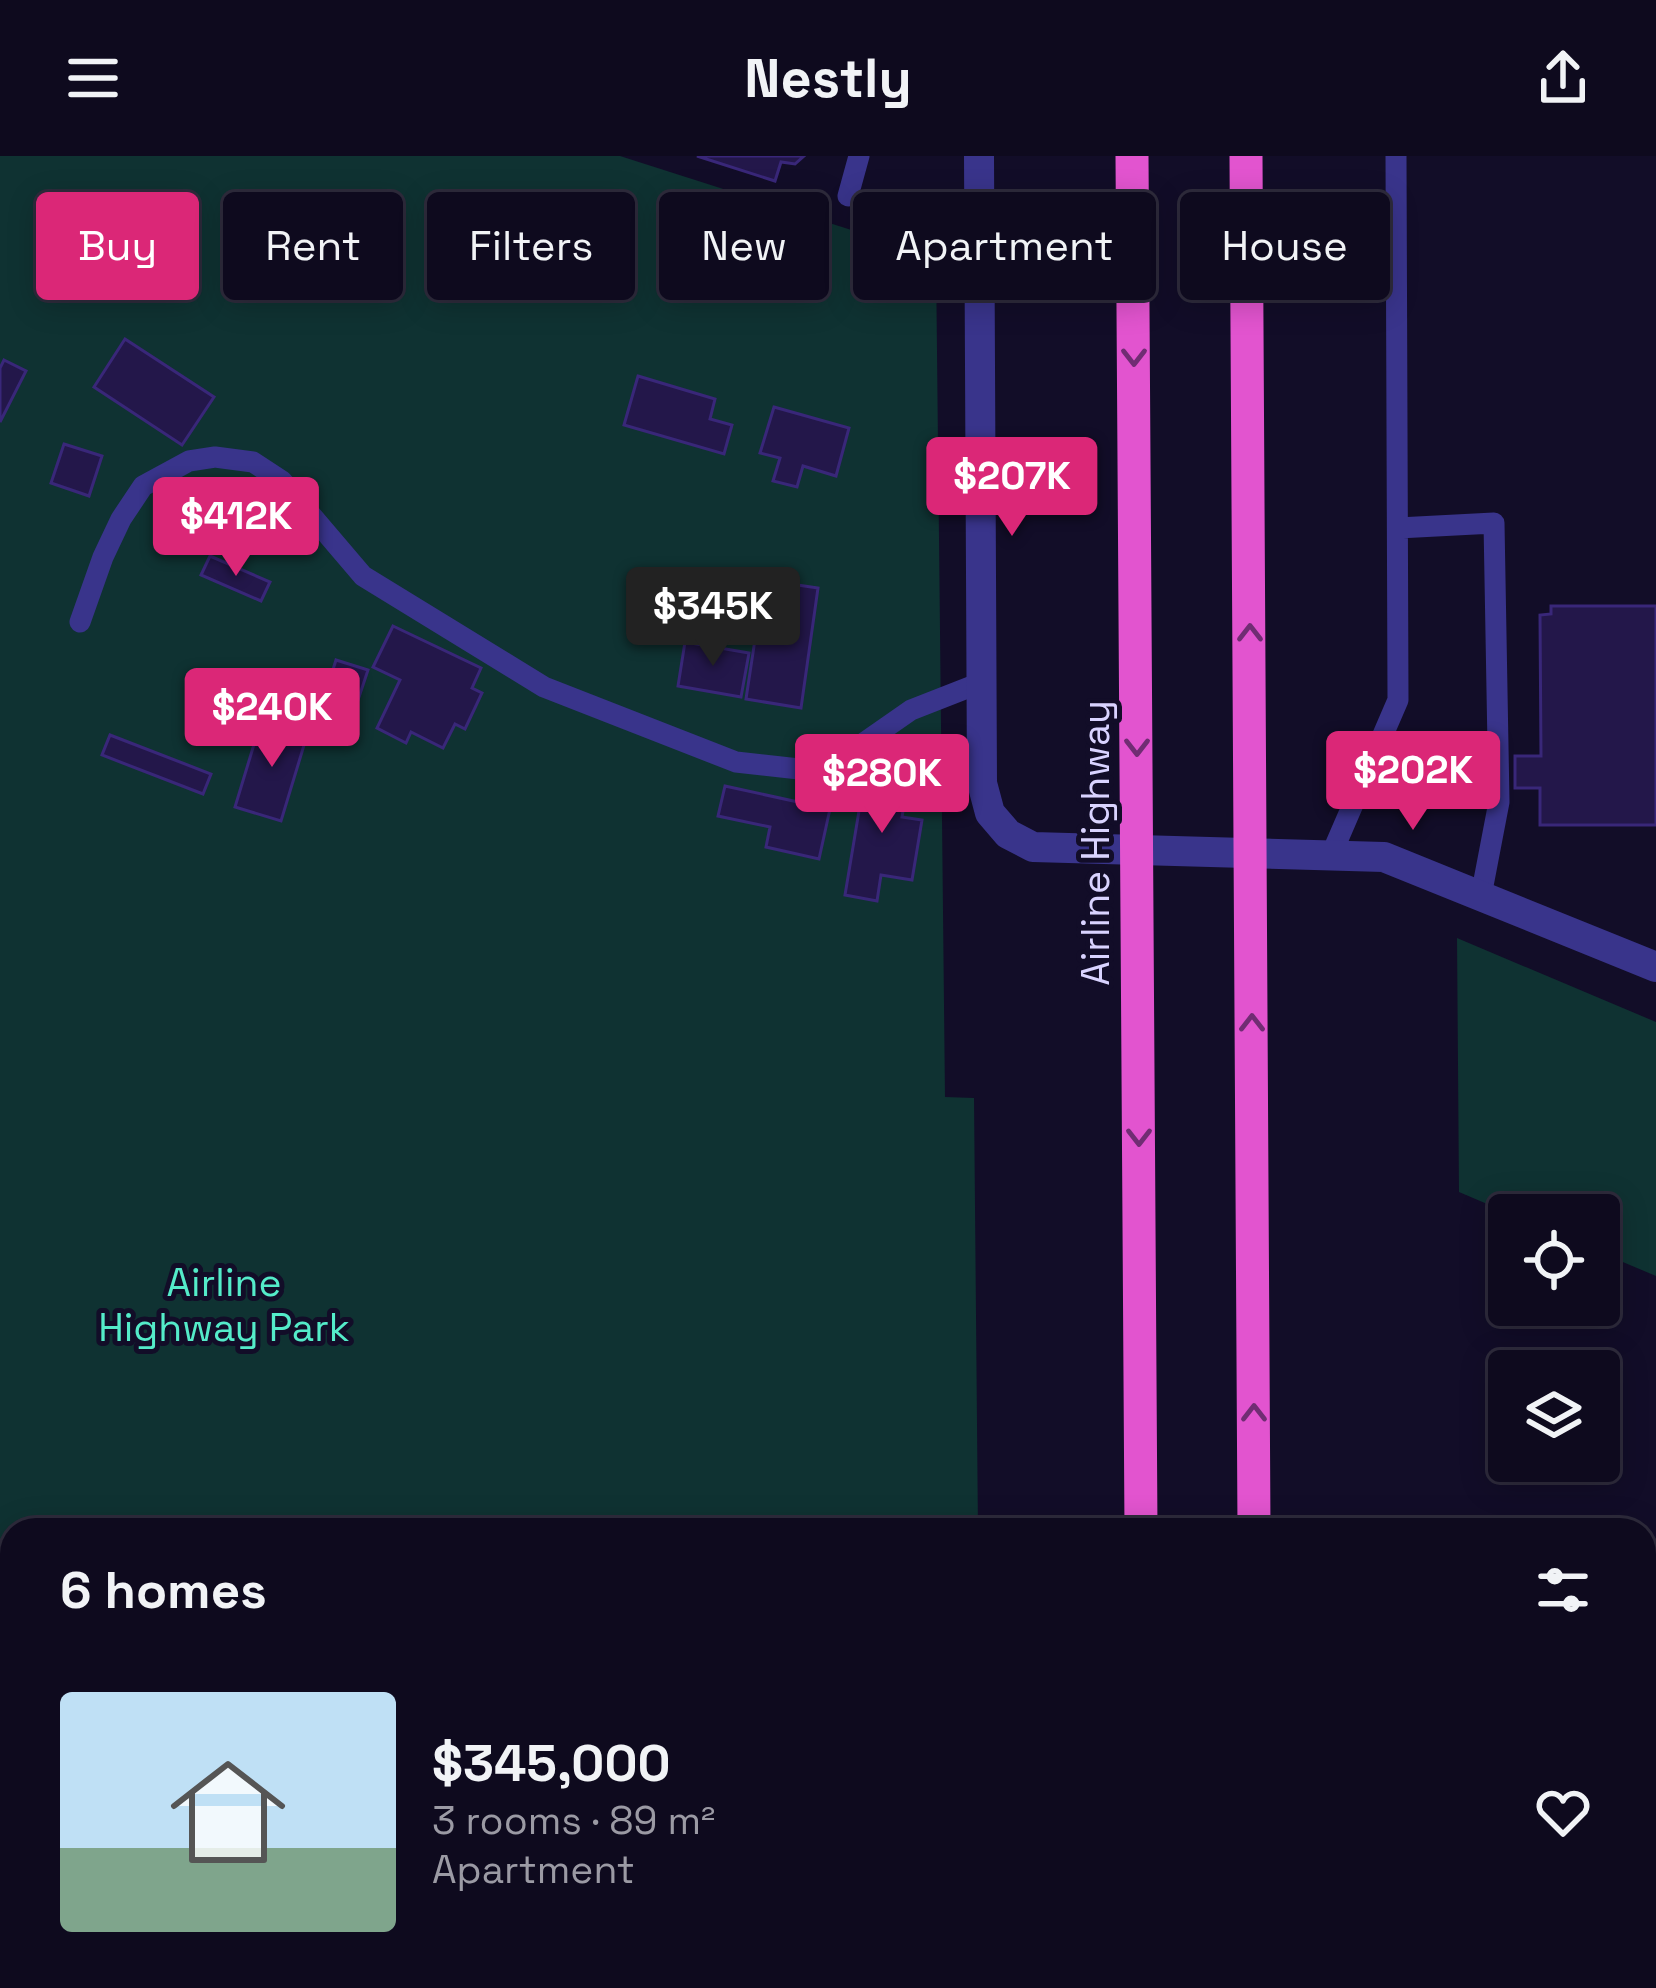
<!DOCTYPE html>
<html lang="en">
<head>
<meta charset="utf-8">
<style>
	body { margin:0; font-family:"Space Grotesk",sans-serif; background:#171327; color:#f1f3f6; height:100vh; display:flex; flex-direction:column; font-size:45px; white-space:nowrap }
	* { box-sizing:border-box; margin:0 }
	p { font-size:39px; color:#9b9aa4 }
	.icon { flex:none; width:66px; height:66px; fill:none; stroke:currentColor; stroke-width:2; stroke-linecap:round; stroke-linejoin:round }
	.map { position:relative; flex:1; overflow:hidden }
	.panel { position:absolute; left:0px; top:1362px; width:1656px; height:471px; display:flex; flex-direction:column; background:#0e0a1e; border-radius:36px 36px 0 0; box-shadow:0 6px 30px #0003,0 0 0 3px #2e2b3c }
	.panel>* { flex:none }
	.hud { position:absolute; left:36px; top:36px; width:1584px; height:108px; display:flex; gap:24px }
	.fabs { position:absolute; left:1488px; top:1038px; display:grid; gap:24px }
	.fabs a { display:grid; place-items:center; width:132px; height:132px; border-radius:12px; background:#0e0a1e; box-shadow:0 6px 30px #0003,0 0 0 3px #2e2b3c; font-size:60px }
	.price { position:absolute; translate:-50% -102px; padding:0 27px; border-radius:12px; background:#db2777; color:#fff; font-size:39px; line-height:78px; filter:drop-shadow(0 3px 6px #0008) }
	.price::after { content:''; position:absolute; left:50%; top:72px; width:36px; height:27px; margin-left:-18px; background:inherit; clip-path:polygon(0 0,100% 0,50% 100%) }
	.price.selected { background:#222; color:#fff }
	ul { padding:0; list-style:none }
	li { display:flex; align-items:center; gap:36px; height:300px; padding:0 60px }
	li span { display:grid; place-items:center; flex:none; width:336px; height:240px; border-radius:12px; color:#555 }
	li>.icon { margin-inline-start:auto }
	span .icon { width:144px; height:144px; fill:#fffc; stroke-width:1 }
	li b { font-size:51px }
	h2 { display:flex; justify-content:space-between; align-items:center; height:144px; padding:0 60px; font-size:51px }
	.chip { padding:0 42px; border-radius:12px; background:#0e0a1e; box-shadow:0 6px 30px #0003,0 0 0 3px #2e2b3c; font-size:42px; line-height:108px }
	.chip.selected { background:#db2777; color:#fff }
	header { display:flex; justify-content:space-between; align-items:center; height:156px; padding:0 60px; background:#0e0a1e; font-size:54px; font-weight:600 }
	.map>svg:first-child { display:block }
	.green { fill:#0f3232 }
	.building { fill:#23174a; stroke:#392779; stroke-width:3 }
	.lines { fill:none; stroke-linecap:round; stroke-linejoin:round }
	.service { stroke:#39348b; stroke-width:21 }
	.minor { stroke:#39348b; stroke-width:30 }
	.trunk { stroke:#e254cf; stroke-width:33 }
	.oneway { stroke:#702d73 }
	.labels { text-anchor:middle; dominant-baseline:central; stroke-width:10; stroke-linejoin:round; paint-order:stroke }
	.street-label { font-size:39px; fill:#d9d3ff; stroke:#120d28 }
	.park-label { font-size:39px; fill:#54ebc9; stroke:#120d28 }
</style>
</head>
<body>
<header><svg class="icon" aria-label="menu" viewBox="0 0 24 24"><path d="M4 6h16M4 12h16M4 18h16"/></svg>Nestly<svg class="icon" aria-label="share" viewBox="0 0 24 24"><path d="M12 15V3M7 8l5-5 5 5M5 13v7h14v-7"/></svg></header>
<div class="map">
<svg width="1656" height="1832" viewBox="0 0 1656 1832">
	<rect width="100%" height="100%" fill="#120d28"/>
	<path class="green" d="M0,0H620L936,101L945,941L974,942L978,1374H12V1821H981V1832H0Z
		M1457,782L1656,866V1120L1599,1096V1059H1513L1459,1036Z"/>
	<path class="building" d="M697,0H804L795,8L781,6L775,25Z
		M125,183L214,241L182,289L94,231Z
		M4,204L26,215L0,266V212Z
		M638,220L715,243L710,263L732,269L724,298L624,269Z
		M774,251L849,272L836,320L803,310L797,331L773,325L780,302L760,297Z
		M64,288L102,300L89,340L51,327Z
		M210,400L270,426L261,445L201,419Z
		M764,424L818,432L801,552L746,543Z
		M1551,450H1656V669H1540V632H1515V600H1541L1540,459L1551,458Z
		M393,470L481,512L472,532L482,537L465,573L455,568L443,592L411,576L406,587L377,572L400,524L373,511Z
		M685,486L749,497L741,541L678,530Z
		M336,504L368,514L349,571L318,561Z
		M262,562L308,576L281,665L235,651Z
		M110,579L211,618L203,638L102,599Z
		M866,613L909,619L902,661L922,664L912,724L881,719L877,745L845,739Z
		M725,630L830,653L819,703L766,691L770,671L718,660Z"/>
	<g class="lines">
		<path class="service" d="M848,40L859,0
			M1398,372L1494,367L1499,646L1481,740
			M80,466L103,401L121,363L143,330L189,305L215,301L253,306L282,325L363,420L544,531L736,606L799,613L855,593L911,554L980,527
			M1332,697L1398,544L1396,0
			M1644,1645L1656,1650
			M1495,1821V1832"/>
		<path class="minor" d="M979,0L982,627L990,657L1008,678L1033,691L1384,701L1656,811"/>
		<path class="trunk" d="M1132,0L1141,1374
			M1246,0L1254,1374
			M1143,1821V1832
			M1258,1821V1832"/>
	</g>
	<defs><path id="oneway-chevron" d="M-2-3.5L2.5 0L-2 3.5" fill="none" stroke-width="1.6" stroke-linecap="round" stroke-linejoin="round" transform="scale(3)"/></defs>
	<g class="oneway">
		<use href="#oneway-chevron" transform="translate(1134 201) rotate(90)"/>
		<use href="#oneway-chevron" transform="translate(1250 477) rotate(-90)"/>
		<use href="#oneway-chevron" transform="translate(1137 591) rotate(90)"/>
		<use href="#oneway-chevron" transform="translate(1252 867) rotate(-90)"/>
		<use href="#oneway-chevron" transform="translate(1139 981) rotate(90)"/>
		<use href="#oneway-chevron" transform="translate(1254 1257) rotate(-90)"/>
	</g>
	<g class="labels">
		<g class="street-label">
			<text transform="translate(1095 687) rotate(-90)">Airline Highway</text>
		</g>
		<g class="park-label">
			<text x="224" y="1126">Airline<tspan x="224" dy="45">Highway Park</tspan></text>
		</g>
	</g>
</svg>
<div class="fabs">
<a><svg class="icon" aria-label="locate" viewBox="0 0 24 24"><circle cx="12" cy="12" r="6"/><path d="M12 2v4M12 18v4M2 12h4M18 12h4"/></svg></a>
<a><svg class="icon" aria-label="layers" viewBox="0 0 24 24"><path d="M12 4l9 5-9 5-9-5zM3 14l9 5 9-5"/></svg></a>
</div>
<b class="price" style="left:1012px;top:383px">$207K</b>
<b class="price" style="left:236px;top:423px">$412K</b>
<b class="price selected" style="left:713px;top:513px">$345K</b>
<b class="price" style="left:272px;top:614px">$240K</b>
<b class="price" style="left:1413px;top:677px">$202K</b>
<b class="price" style="left:882px;top:680px">$280K</b>
<div class="hud">
<a class="chip selected">Buy</a>
<a class="chip">Rent</a>
<a class="chip">Filters</a>
<a class="chip">New</a>
<a class="chip">Apartment</a>
<a class="chip">House</a>
</div>
<section class="panel">
<h2>6 homes<svg class="icon" aria-label="filters" viewBox="0 0 24 24"><path d="M4 7h16M4 17h16"/><circle cx="9" cy="7" r="2"/><circle cx="15" cy="17" r="2"/></svg></h2>
<ul>
<li><span style="background:linear-gradient(#bfe0f5 65%,#7fa58c 0)"><svg class="icon" aria-label="home" viewBox="0 0 24 24"><path d="M3 11l9-7 9 7M6 9v11h12V9"/></svg></span><div><b>$345,000</b><p>3 rooms · 89 m²</p><p>Apartment</p></div><svg class="icon" aria-label="heart" viewBox="0 0 24 24"><path d="M12 20l-8-8c-3-5 5-10 8-4 3-6 11-1 8 4z"/></svg></li>
</ul>
</section>
</div>
</body>
</html>
